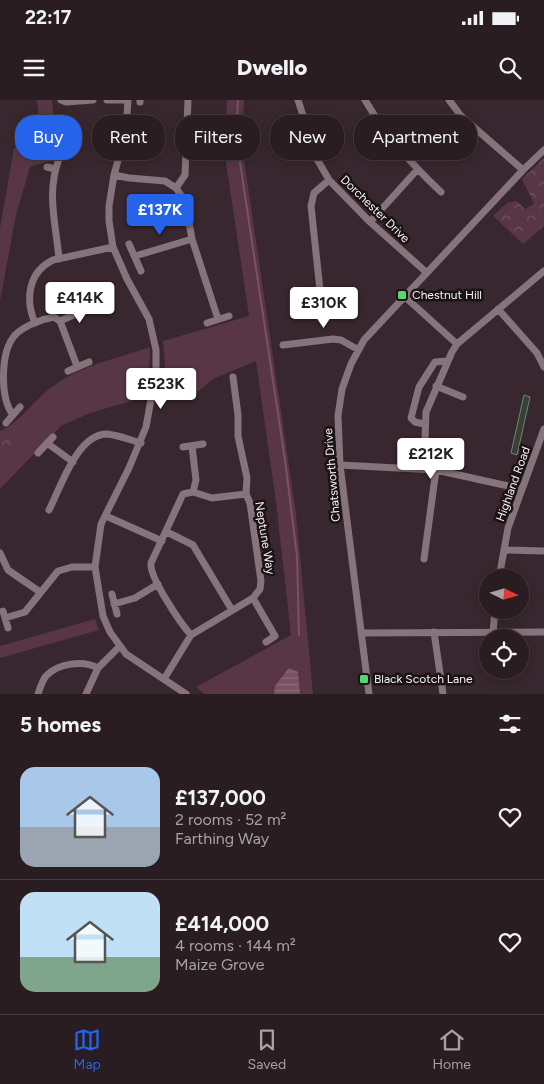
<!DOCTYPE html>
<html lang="en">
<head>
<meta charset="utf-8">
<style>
	body { margin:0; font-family:Figtree,sans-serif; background:#362a2f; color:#f1f3f6; height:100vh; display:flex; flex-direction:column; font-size:19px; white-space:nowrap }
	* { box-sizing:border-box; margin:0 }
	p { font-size:16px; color:#a5a2a5 }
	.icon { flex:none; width:28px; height:28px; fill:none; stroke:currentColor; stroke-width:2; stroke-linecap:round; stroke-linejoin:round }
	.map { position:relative; height:594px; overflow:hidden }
	.side { display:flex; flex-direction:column; background:#2a1d22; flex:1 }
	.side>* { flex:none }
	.hud { position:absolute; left:15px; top:15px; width:515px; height:45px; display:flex; gap:10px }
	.needle { width:32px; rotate:95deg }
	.buttons { position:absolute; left:479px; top:469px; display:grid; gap:10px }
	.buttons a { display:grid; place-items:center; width:50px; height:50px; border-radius:50%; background:#2a1d22; box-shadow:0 2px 12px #0003,0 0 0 1px #463b40; font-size:25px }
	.price { position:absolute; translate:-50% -42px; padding:0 11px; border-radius:5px; background:#fff; color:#222; font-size:16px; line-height:32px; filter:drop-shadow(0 1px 2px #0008) }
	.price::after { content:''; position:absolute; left:50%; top:30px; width:15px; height:11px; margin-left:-8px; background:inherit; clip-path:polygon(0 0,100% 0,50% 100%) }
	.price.selected { background:#2563eb; color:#fff }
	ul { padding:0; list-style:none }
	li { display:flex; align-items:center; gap:15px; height:125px; padding:0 20px }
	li+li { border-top:1px solid #463b40 }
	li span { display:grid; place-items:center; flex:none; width:140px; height:100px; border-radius:15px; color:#555 }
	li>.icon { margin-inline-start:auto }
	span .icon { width:60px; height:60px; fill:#fffc; stroke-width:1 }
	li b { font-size:21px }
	h2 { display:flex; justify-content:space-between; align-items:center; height:60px; padding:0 20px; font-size:21px }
	.chip { padding:0 18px; border-radius:20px; background:#2a1d22; box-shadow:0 2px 12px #0003,0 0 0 1px #463b40; font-size:18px; line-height:45px }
	.chip.selected { background:#2563eb; color:#fff }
	.status { display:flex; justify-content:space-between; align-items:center; height:35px; padding:0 25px; background:#2a1d22; direction:ltr }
	.status svg { height:14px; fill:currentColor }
	header { display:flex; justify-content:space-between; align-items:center; height:65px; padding:0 20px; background:#2a1d22; font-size:22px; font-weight:800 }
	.menu { display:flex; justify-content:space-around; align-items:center; height:70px; border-top:1px solid #463b40; background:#2a1d22; font-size:14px; color:#a5a2a5 }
	.menu a { display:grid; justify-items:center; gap:2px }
	.menu .selected { color:#2563eb }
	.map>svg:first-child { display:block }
	.green { fill:#593646 }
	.forest { fill:url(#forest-crowns) }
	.water { fill:url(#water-rules) }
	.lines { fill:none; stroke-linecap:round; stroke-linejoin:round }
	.stream { stroke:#7a5263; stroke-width:2 }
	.building { fill:#344135; stroke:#748376 }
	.minor { stroke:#87737b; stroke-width:7 }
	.poi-dot { fill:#55d672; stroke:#1a1316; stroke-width:2 }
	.labels { text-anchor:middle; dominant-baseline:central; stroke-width:5; stroke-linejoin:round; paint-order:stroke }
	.street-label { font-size:12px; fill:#fcf1f5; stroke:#1a1316 }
	.poi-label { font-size:12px; fill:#fcf1f5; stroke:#1a1316; text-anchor:start }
</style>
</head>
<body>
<div class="status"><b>22:17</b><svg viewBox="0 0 49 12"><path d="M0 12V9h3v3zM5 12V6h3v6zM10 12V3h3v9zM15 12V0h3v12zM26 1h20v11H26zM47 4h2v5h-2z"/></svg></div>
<header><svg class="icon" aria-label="menu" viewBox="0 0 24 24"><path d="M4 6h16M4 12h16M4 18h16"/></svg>Dwello<svg class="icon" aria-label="search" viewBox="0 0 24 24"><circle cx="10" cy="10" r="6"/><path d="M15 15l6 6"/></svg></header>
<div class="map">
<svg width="544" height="594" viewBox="0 0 544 594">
	<defs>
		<pattern id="forest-crowns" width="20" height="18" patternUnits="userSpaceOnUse" patternTransform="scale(1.25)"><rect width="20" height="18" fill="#593646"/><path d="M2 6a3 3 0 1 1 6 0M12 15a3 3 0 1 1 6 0" fill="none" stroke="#725461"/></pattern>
		<pattern id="water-rules" width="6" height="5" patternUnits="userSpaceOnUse" patternTransform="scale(1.25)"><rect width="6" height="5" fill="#7a5263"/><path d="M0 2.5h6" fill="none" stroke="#8e6b7a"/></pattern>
	</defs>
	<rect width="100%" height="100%" fill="#38272e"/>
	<path class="green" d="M37,0H52L55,37L53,60L30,67L16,115L0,201V128L14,48L41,46Z
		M227,0H244L242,46L296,414L313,594H205L196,587L291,535L276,402L256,261L213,279L199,291L181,295L179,283L162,286L165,265L163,241L249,216L225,56Z
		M150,247L149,285L145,297L90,313L61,326L0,389V331C20,323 37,296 56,284C83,265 119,258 150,247Z
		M95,519L99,530L0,558V546Z"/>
	<path class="forest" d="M544,58V126L523,144L493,116L507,103L517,101L525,109L534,104L522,79Z
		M9,331L15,334C21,348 8,358 0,369C0,356 0,338 9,331Z"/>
	<path class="water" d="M289,568L298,572L300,594H274L275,586Z"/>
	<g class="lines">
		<path class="stream" d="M238,0L236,36L285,360L297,456L299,535"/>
	</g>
	<path class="building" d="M524,295L530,297L517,355L511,353Z"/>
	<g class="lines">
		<path class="minor" d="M61,0L66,2L93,0
			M107,0H128
			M128,0L126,31L114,75L109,106V121L113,147L127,179L149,219L156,250V272L146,327L129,368L101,424L95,467L103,516L110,532L126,554L186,594
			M140,0V2
			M298,0L317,59L329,80L370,122L426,172
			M365,0C386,36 411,64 441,92
			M449,0L461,16L523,70
			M59,59C46,93 56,124 59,159
			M47,67L55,69
			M114,75L129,78L165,81L176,88
			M176,88L185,101L192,139L218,219
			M176,88L185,75L188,0
			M370,122L417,70
			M129,144L141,171
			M135,156L192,139
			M320,190L311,106L314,93L329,80
			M404,196L457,244
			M77,201L81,211
			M498,209L537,253L544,267
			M60,221L77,266
			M60,221L91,207
			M35,223C25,200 28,172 53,160L113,147
			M207,223L229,216
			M283,245L333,239L341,240L357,249
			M68,271L89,262
			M436,286L463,297
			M13,315C0,298 0,252 15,235C24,226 42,219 54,217L60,221
			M6,323L20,307
			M424,324L415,322L411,318L419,287L435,262L448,261
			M47,343L73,362
			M192,346L196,380L193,392
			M183,347L203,344
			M38,353L53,337
			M340,365L436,370L522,389
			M424,368L426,312L452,252L457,244L544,171
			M49,410C61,387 77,334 107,334C118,335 130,340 141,343
			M106,416L162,441
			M167,432L193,445L232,510
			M504,450L544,451
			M0,453L8,470L40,492
			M424,459L436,370
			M499,478L508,428L544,329
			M112,494L117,514
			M253,498L275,536L266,542
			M114,504L135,498L158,484
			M3,511L8,528
			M5,518L25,512L58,471L72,467H95
			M434,532L443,594
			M493,532L495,510
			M361,533L544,532
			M191,535C181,524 149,477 151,463L183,394L193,392L212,398L246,394
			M164,579L191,535L253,498L260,489L261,481L250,403L246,394L247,378L238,336V315L233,277
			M38,594C40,588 42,581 46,576C58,563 83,560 98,568
			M86,594L98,568L119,547
			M369,594L340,365L338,316L342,289L351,264L364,240L523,70L544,50"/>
	</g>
	<g class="poi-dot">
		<rect x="397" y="190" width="10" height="10" rx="2.5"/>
		<rect x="359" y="574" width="10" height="10" rx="2.5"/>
	</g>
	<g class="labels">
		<g class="street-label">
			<text transform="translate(375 109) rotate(44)">Dorchester Drive</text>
			<text transform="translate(332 375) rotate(-95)">Chatsworth Drive</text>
			<text transform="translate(513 384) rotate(-70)">Highland Road</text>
			<text transform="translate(265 438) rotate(81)">Neptune Way</text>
		</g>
		<g class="poi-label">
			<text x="412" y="195">Chestnut Hill</text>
			<text x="374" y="579">Black Scotch Lane</text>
		</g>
	</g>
</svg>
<div class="buttons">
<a><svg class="needle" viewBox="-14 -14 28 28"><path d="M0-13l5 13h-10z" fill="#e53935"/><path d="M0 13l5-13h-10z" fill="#a5a2a5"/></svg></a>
<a><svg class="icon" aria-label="locate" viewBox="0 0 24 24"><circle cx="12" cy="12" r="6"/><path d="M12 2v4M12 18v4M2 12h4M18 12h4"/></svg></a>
</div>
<b class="price selected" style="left:160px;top:136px">£137K</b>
<b class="price" style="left:80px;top:224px">£414K</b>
<b class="price" style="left:324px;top:229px">£310K</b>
<b class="price" style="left:161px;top:310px">£523K</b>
<b class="price" style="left:431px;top:380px">£212K</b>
<div class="hud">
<a class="chip selected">Buy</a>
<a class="chip">Rent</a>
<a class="chip">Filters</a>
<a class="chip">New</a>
<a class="chip">Apartment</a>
</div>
</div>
<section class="side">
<h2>5 homes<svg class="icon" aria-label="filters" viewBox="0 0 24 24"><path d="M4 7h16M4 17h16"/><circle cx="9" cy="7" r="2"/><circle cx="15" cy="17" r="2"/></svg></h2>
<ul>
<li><span style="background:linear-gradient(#a9c7e8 60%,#9aa5b1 0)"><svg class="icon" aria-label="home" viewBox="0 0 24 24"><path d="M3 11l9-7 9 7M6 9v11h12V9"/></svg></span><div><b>£137,000</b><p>2 rooms · 52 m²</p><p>Farthing Way</p></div><svg class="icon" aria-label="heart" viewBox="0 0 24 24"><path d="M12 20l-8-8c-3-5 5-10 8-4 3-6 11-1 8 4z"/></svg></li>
<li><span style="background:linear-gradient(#bfe0f5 65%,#7fa58c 0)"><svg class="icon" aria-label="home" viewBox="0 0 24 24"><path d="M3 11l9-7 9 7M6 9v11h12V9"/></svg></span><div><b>£414,000</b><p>4 rooms · 144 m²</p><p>Maize Grove</p></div><svg class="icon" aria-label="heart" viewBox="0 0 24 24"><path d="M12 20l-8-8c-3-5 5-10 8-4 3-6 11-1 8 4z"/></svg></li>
</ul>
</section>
<nav class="menu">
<a class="selected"><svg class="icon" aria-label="map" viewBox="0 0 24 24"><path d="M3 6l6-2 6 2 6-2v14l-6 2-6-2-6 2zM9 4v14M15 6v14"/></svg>Map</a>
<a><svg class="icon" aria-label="saved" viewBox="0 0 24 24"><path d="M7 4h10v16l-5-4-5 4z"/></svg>Saved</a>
<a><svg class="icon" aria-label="home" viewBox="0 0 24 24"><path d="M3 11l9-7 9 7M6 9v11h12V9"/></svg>Home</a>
</nav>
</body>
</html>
